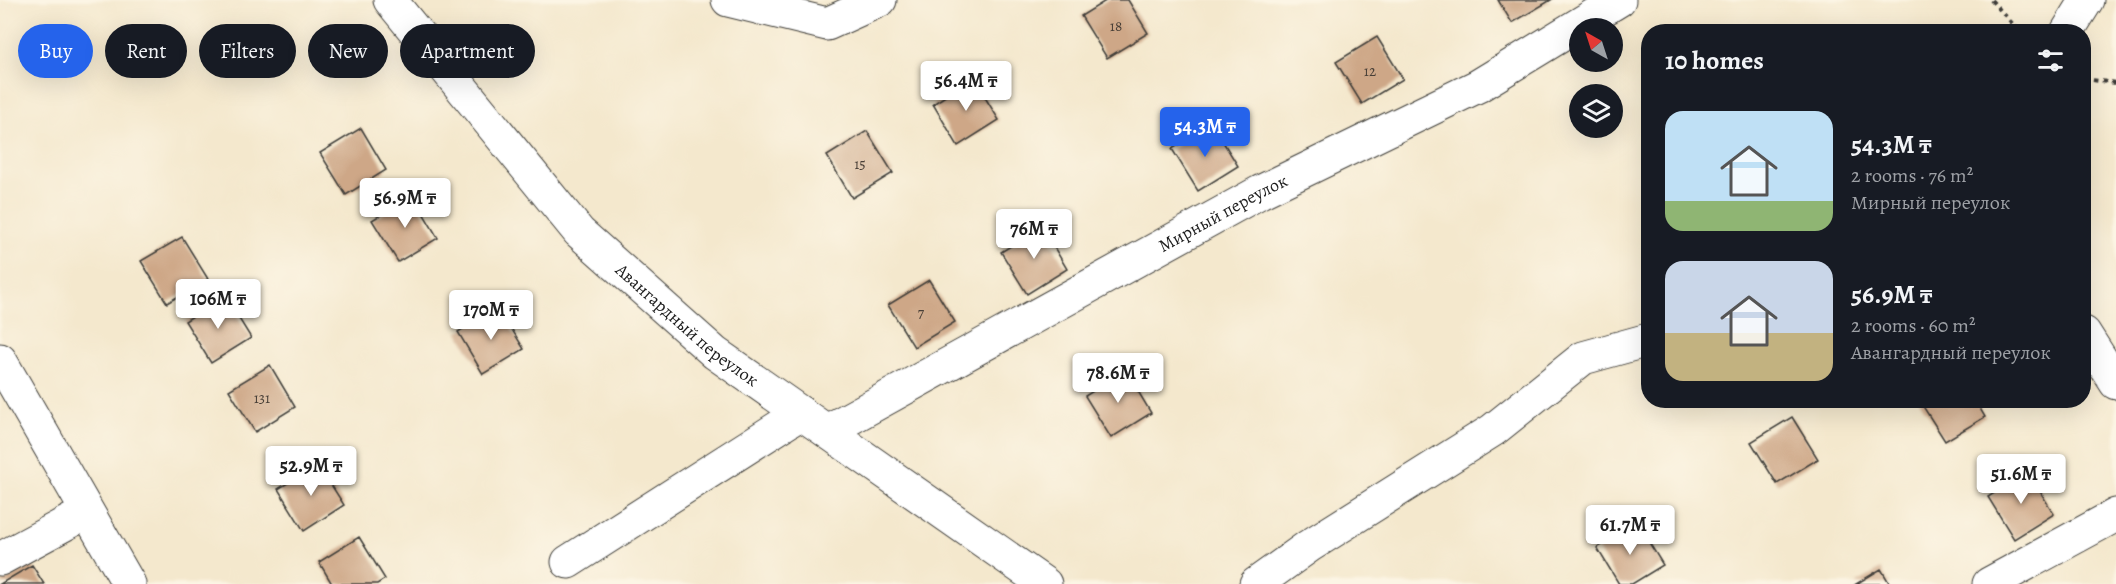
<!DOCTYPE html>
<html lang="en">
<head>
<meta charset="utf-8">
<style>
	body { margin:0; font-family:Alegreya,serif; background:#242831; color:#f1f3f6; height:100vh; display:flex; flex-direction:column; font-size:22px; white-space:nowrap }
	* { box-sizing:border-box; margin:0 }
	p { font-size:20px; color:#9ea1a6 }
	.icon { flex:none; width:33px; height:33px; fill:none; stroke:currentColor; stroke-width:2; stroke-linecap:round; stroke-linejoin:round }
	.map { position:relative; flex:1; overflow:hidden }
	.panel { position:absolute; left:1641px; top:24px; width:450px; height:384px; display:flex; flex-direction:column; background:#171b24; border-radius:24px; box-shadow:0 6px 24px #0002 }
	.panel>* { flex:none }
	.guide { position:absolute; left:18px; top:24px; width:570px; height:54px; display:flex; gap:12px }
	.needle { width:39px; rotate:321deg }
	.tools { position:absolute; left:1569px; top:18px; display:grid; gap:12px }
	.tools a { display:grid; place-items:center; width:54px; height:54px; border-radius:50%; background:#171b24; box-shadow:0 6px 24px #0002; font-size:30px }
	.price { position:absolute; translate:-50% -51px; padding:0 14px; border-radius:6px; background:#fff; color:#222; font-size:20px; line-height:39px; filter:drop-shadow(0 2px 3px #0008) }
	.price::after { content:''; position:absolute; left:50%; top:36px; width:18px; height:14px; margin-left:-9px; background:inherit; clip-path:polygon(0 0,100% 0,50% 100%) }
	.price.selected { background:#2563eb; color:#fff }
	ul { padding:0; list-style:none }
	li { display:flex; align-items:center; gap:18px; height:150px; padding:0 24px }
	li span { display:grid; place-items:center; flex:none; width:168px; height:120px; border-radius:18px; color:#555 }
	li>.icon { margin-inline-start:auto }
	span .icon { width:72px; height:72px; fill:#fffc; stroke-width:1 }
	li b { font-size:26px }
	h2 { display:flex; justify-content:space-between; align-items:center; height:72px; padding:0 24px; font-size:26px }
	.chip { padding:0 21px; border-radius:27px; background:#171b24; box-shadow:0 6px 24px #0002; font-size:21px; line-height:54px }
	.chip.selected { background:#2563eb; color:#fff }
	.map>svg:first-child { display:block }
	.building { fill:#cea787 }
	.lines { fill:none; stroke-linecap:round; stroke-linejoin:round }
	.street-casing { stroke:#3c3b37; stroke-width:35 }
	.path { stroke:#3c3b37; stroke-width:4; stroke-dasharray:4.5 4.5; stroke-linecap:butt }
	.street { stroke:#fff; stroke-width:33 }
	.labels { text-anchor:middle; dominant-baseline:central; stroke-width:5; stroke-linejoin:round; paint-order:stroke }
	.number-label { font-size:15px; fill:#483f37 }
	.street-label { font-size:18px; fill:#1c1c1c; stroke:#fcf5e5 }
</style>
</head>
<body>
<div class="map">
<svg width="2116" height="584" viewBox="0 0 2116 584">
	<rect width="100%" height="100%" fill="#fcf5e5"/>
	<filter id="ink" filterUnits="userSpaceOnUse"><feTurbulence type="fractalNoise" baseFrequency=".0167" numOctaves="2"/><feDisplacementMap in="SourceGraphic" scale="12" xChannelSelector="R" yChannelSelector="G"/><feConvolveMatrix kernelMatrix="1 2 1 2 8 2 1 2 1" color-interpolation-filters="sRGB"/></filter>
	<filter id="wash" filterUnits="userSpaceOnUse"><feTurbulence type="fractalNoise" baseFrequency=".008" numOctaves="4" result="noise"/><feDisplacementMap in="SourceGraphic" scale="24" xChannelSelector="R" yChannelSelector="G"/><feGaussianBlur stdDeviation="1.35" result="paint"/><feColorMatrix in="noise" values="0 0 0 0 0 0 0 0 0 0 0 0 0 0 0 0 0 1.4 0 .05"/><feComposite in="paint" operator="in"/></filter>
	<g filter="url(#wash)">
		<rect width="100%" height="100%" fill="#f4e8cd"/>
		<g id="blocks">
			<path class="building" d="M1107,0H1128L1148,33L1107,58L1081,16Z
				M1498,0H1551L1512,23Z
				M1377,37L1403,79L1362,104L1336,62Z
				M973,78L999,120L958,146L933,104Z
				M1212,124L1238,166L1198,191L1172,149Z
				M361,128L386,170L346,195L320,153Z
				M867,131L893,173L852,198L827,156Z
				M413,196L438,238L398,262L372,220Z
				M1042,227L1067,269L1027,294L1001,252Z
				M182,237L208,279L167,303L141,261Z
				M929,280L955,322L914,347L888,305Z
				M225,296L251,338L211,363L185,321Z
				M498,307L524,349L483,374L458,332Z
				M270,365L295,407L255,432L229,390Z
				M1126,371L1151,413L1111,438L1085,396Z
				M1919,400H1975L1985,417L1945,441Z
				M1792,417L1818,459L1777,484L1751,442Z
				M318,464L344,505L304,531L278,489Z
				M2028,472L2054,514L2014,539L1988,497Z
				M1637,523L1663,565L1632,584H1619L1597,548Z
				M359,537L385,579L377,584H332L319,562Z
				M32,565L44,584H0Z
				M1881,569L1890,584H1856Z"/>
		</g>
	</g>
	<g filter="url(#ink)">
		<use href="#blocks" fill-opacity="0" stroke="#3c3b37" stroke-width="1.5"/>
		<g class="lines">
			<g class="street-casing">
				<g id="street">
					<path id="s1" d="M390,0L579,232L715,353L1045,584"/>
					<path d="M728,0L827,24L880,0"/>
					<path d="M2067,32L2087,0"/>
					<path d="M2084,333L2116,383"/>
					<path d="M0,360L129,584"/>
					<path id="s2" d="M827,431L1260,192L1478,86L1619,0"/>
					<path d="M0,559L87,512"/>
					<path d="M568,562L801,413"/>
					<path d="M1256,584L1309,546L1493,430L1583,358L1648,340"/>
					<path d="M1989,584L2116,515"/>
				</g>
			</g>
			<path class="path" d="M1991,0L2020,32
				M2084,79L2116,83"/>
			<use href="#street" class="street"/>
		</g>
	</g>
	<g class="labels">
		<g class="number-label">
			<text x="1116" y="26">18</text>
			<text x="1370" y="71">12</text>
			<text x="860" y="164">15</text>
			<text x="921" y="313">7</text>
			<text x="262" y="398">131</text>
		</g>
		<g class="street-label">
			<text stroke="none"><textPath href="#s2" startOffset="452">Мирный переулок</textPath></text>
			<text stroke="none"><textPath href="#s1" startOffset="442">Авангардный переулок</textPath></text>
		</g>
	</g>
</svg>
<div class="tools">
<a><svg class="needle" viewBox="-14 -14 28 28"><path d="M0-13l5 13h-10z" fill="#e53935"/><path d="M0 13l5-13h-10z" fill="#9ea1a6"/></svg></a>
<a><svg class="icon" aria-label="layers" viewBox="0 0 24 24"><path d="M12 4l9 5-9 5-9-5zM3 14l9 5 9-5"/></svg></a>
</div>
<b class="price" style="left:966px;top:112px">56.4M ₸</b>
<b class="price selected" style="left:1205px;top:158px">54.3M ₸</b>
<b class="price" style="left:405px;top:229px">56.9M ₸</b>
<b class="price" style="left:1034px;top:260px">76M ₸</b>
<b class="price" style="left:218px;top:330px">106M ₸</b>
<b class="price" style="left:491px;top:341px">170M ₸</b>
<b class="price" style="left:1118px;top:404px">78.6M ₸</b>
<b class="price" style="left:311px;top:497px">52.9M ₸</b>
<b class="price" style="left:2021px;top:505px">51.6M ₸</b>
<b class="price" style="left:1630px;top:556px">61.7M ₸</b>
<div class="guide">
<a class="chip selected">Buy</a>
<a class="chip">Rent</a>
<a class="chip">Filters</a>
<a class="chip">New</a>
<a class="chip">Apartment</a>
</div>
<section class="panel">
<h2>10 homes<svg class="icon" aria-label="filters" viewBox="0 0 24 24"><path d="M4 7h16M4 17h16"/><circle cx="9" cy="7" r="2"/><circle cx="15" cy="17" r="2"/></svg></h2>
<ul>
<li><span style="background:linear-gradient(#bfe0f5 75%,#8fb573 0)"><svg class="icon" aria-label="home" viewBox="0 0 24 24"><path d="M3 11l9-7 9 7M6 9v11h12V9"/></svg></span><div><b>54.3M ₸</b><p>2 rooms · 76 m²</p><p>Мирный переулок</p></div></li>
<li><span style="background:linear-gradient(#c9d6e8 60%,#c2b280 0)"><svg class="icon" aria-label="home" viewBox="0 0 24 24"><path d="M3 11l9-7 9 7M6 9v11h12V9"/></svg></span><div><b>56.9M ₸</b><p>2 rooms · 60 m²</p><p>Авангардный переулок</p></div></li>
</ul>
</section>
</div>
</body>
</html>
